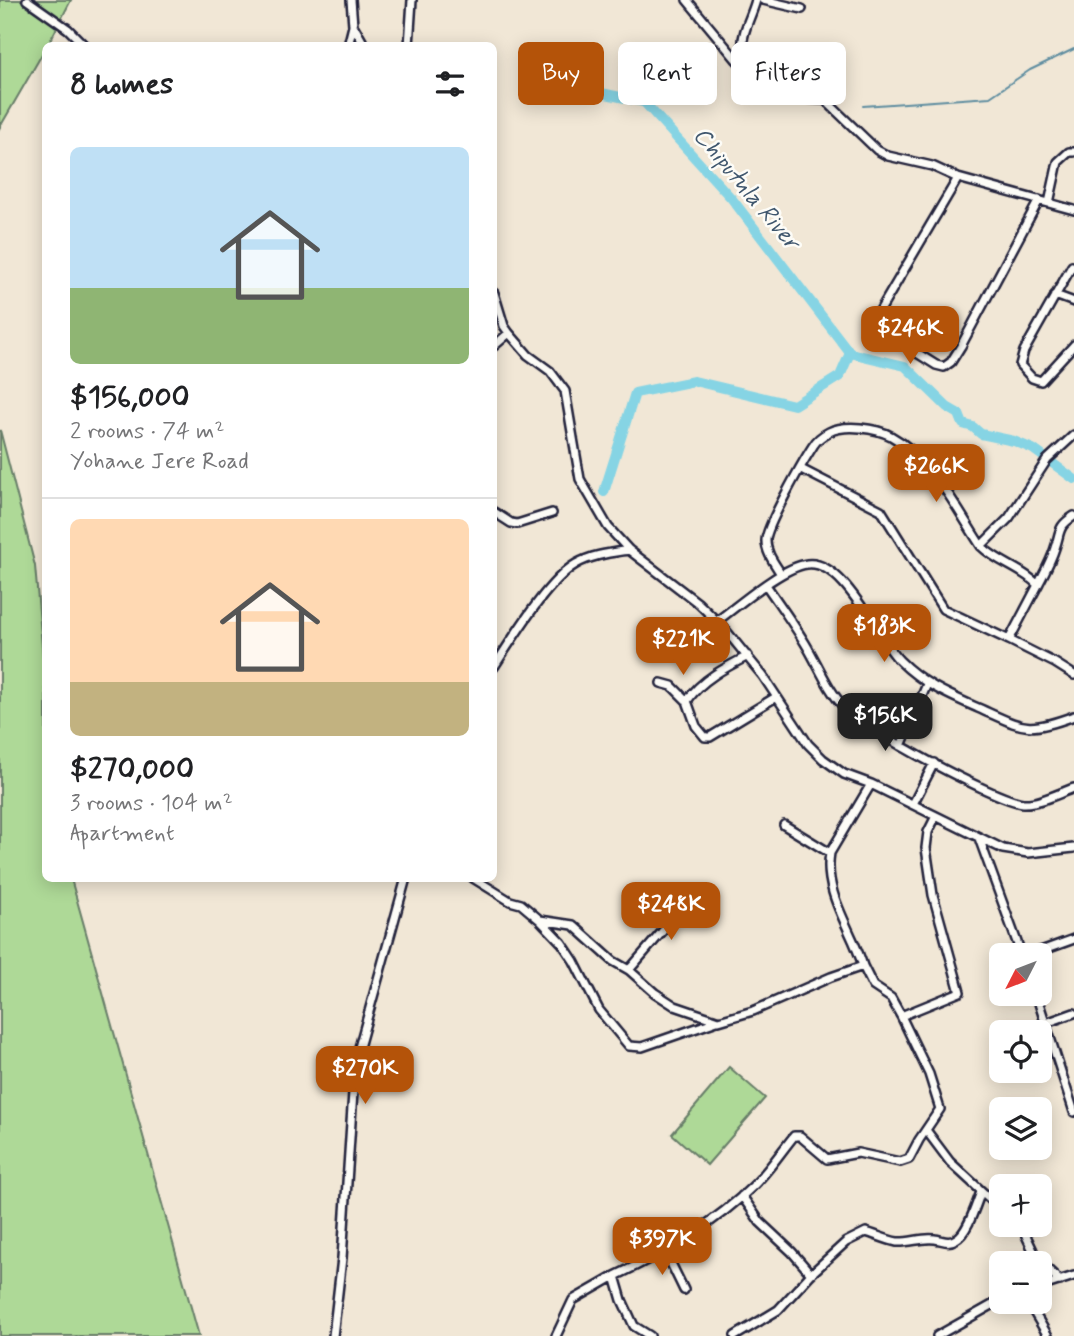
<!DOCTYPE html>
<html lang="en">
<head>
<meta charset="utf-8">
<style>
	body { margin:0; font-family:Mynerve,sans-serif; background:#f2f2f2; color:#202124; height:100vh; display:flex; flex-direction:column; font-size:26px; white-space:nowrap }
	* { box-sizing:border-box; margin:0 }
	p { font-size:23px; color:#757577 }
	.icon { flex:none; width:38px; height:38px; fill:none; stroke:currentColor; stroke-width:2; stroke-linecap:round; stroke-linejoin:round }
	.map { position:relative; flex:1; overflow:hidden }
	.details { position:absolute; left:42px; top:42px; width:455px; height:840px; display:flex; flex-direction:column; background:#fff; border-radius:10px; box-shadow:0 4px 18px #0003 }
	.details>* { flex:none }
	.banner { position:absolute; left:518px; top:42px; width:450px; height:63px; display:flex; gap:14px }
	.needle { width:46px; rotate:228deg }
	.fabs { position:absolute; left:989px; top:943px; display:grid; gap:14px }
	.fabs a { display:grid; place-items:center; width:63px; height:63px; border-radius:10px; background:#fff; box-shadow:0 4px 18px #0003; font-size:35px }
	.price { position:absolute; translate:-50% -60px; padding:0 16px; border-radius:14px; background:#b45309; color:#fff; font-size:23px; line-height:46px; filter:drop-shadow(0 2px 4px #0008) }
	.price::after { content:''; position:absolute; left:50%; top:42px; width:21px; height:16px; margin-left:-10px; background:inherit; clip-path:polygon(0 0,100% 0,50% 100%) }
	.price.selected { background:#222; color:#fff }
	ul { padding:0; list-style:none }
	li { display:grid; align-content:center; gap:14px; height:371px; padding:0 28px }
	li+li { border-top:2px solid #e0e0e0 }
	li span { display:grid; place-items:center; height:217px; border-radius:10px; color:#555 }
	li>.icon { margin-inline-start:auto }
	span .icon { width:126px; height:126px; fill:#fffc; stroke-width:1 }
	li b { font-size:30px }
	h2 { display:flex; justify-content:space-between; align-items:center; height:84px; padding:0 28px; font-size:30px }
	.chip { padding:0 24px; border-radius:10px; background:#fff; box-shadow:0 4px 18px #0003; font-size:24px; line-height:63px }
	.chip.selected { background:#b45309; color:#fff }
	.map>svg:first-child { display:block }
	.green { fill:#aed997; stroke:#687e69; stroke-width:2 }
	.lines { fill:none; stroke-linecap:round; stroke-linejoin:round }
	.stream { stroke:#5e8da0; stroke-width:2 }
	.river { stroke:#86d4e4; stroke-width:10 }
	.minor-casing { stroke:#22223b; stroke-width:12 }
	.minor { stroke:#fdfcf7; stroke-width:7 }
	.labels { text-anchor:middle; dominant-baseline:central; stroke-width:5; stroke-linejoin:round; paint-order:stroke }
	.water-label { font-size:24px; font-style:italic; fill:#40576e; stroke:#fdfcf7 }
</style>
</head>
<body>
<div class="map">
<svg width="1074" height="1336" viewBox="0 0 1074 1336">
	<rect width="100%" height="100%" fill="#f1e7d6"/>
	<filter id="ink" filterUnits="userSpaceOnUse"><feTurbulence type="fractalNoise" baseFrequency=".0143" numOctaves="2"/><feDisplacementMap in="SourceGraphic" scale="14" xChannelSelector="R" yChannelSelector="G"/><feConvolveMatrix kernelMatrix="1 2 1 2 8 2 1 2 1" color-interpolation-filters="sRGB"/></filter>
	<g filter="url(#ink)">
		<path class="green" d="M0,0H71L48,45L46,46L45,49L0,127Z
			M0,430L35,566L46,692V878L71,879L199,1336H0Z
			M729,1067L765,1098L707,1165L672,1134Z"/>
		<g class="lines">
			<path class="stream" d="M863,106L990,97L1030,70L1074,49"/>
			<path class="river" d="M544,81L644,102L732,199L850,353L905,366L947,407L959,414L963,424L973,427L981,434L1014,441L1033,449L1074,479
				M604,492L635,393L694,381L794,405L840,376L850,353"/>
			<g class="minor-casing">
				<path id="minor" d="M27,0L68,29L85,46
					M351,0L353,25L365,46
					M687,0L736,59L763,86L775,94L791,98L825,100L877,150L888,156L932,166L958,178L1074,210
					M756,0C748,29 730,45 758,69C767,76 775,83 786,87C798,92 812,91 822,99
					M763,0L802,9
					M348,46L353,26
					M409,46L412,0
					M958,178L878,314L877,323L882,331L936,365L944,367L951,362L961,346L1039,200
					M1049,203L1058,162L1069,152H1074
					M1072,266L1024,351L1020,365L1032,378L1041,381L1074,345
					M494,293L504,326L509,333L528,355L550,371L565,391L580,479L608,527L629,550L698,603L723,627L763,676L808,744L823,759L844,774L871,784L1003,849L1028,853L1074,848
					M1055,295L1074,302
					M494,346L509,333
					M801,469L881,510L943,609L1009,640
					M494,512L511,523L517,524L552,513
					M981,546L1009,518L1047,460L1074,435
					M781,574C775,564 766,553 766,541C765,528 804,460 813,446C816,441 823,435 829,432C845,424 876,428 891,436C933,459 956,508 981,546C998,563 1022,568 1038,585L1009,640L1055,663L1074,675
					M766,585C779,604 793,623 805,643C818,664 827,689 844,707C862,728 995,800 1023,803C1039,804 1059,793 1074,788
					M1038,585C1044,573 1051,561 1055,548C1061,531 1057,527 1074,516
					M717,621C739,605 782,567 807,564C844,559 877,639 900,661C923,684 949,695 978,708C1024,728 1025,734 1074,716
					M748,656C726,667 701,680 687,701L696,726L705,737H710L776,697
					M494,667C513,638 547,581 576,564C592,555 610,553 629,550
					M661,683L672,686L687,701
					M901,746L927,684
					M913,804L934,763
					M784,825L830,853
					M979,838L1022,956
					M473,878L510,901L521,904L540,920L573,925L613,961L629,970L655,993L675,1006L719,1021L753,1011L831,977L863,966C852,929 823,894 830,853L871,784
					M541,921L562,943L574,961L599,1010L629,1046L642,1047L717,1021
					M1027,956L1074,939
					M863,966L873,986L891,998L901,1016L960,992L933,895L926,848L928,832L936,816
					M629,970L668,925L686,896
					M1036,994L1074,1112
					M1046,1023L1074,1013
					M926,1130L950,1162L1001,1209
					M1021,1225L1037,1259L1060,1281
					M665,1251L684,1290
					M811,1274L846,1242L866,1232C876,1235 887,1240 897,1242C910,1243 922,1237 935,1239C943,1240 948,1244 956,1239C968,1233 976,1204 981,1192
					M1040,1287L1074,1276
					M1028,1302L1048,1336
					M333,1336L342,1258L355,1062L406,878
					M556,1336L573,1300L615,1276
					M650,1336L634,1326L622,1300L615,1276C664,1253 713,1225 752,1187C768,1172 780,1153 794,1136H800L827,1159L858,1153L900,1162L909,1159L919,1140L940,1109L929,1074L901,1016
					M735,1336L778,1310L811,1274L792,1252L760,1222L742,1196
					M937,1336L1001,1300"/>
			</g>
			<use href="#minor" class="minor"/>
		</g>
	</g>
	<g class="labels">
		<g class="water-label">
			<text transform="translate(746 189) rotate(50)">Chiputula River</text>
		</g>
	</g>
</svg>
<div class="fabs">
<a><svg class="needle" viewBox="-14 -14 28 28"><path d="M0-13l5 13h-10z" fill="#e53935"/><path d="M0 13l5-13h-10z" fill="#757577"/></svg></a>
<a><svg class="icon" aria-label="locate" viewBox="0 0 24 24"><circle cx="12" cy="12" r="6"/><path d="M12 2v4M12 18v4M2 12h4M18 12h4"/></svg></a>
<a><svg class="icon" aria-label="layers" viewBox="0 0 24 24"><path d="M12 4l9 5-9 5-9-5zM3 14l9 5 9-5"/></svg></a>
<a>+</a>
<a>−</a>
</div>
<b class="price" style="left:910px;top:366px">$246K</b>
<b class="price" style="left:936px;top:504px">$266K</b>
<b class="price" style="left:884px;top:664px">$183K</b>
<b class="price" style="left:683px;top:677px">$221K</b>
<b class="price selected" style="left:885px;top:753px">$156K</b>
<b class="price" style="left:671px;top:942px">$248K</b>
<b class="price" style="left:365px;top:1106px">$270K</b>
<b class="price" style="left:662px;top:1277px">$397K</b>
<div class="banner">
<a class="chip selected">Buy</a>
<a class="chip">Rent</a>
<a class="chip">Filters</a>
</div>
<section class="details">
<h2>8 homes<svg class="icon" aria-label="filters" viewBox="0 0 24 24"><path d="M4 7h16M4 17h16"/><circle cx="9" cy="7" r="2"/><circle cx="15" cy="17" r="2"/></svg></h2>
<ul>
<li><span style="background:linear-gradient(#bfe0f5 65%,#8fb573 0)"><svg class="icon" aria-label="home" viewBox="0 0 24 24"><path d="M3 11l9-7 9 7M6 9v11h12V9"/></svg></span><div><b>$156,000</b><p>2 rooms · 74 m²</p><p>Yohane Jere Road</p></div></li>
<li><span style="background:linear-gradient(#ffd9b3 75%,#c2b280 0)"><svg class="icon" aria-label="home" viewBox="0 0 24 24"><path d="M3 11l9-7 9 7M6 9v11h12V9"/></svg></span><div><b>$270,000</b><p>3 rooms · 104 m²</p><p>Apartment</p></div></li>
</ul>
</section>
</div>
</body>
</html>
